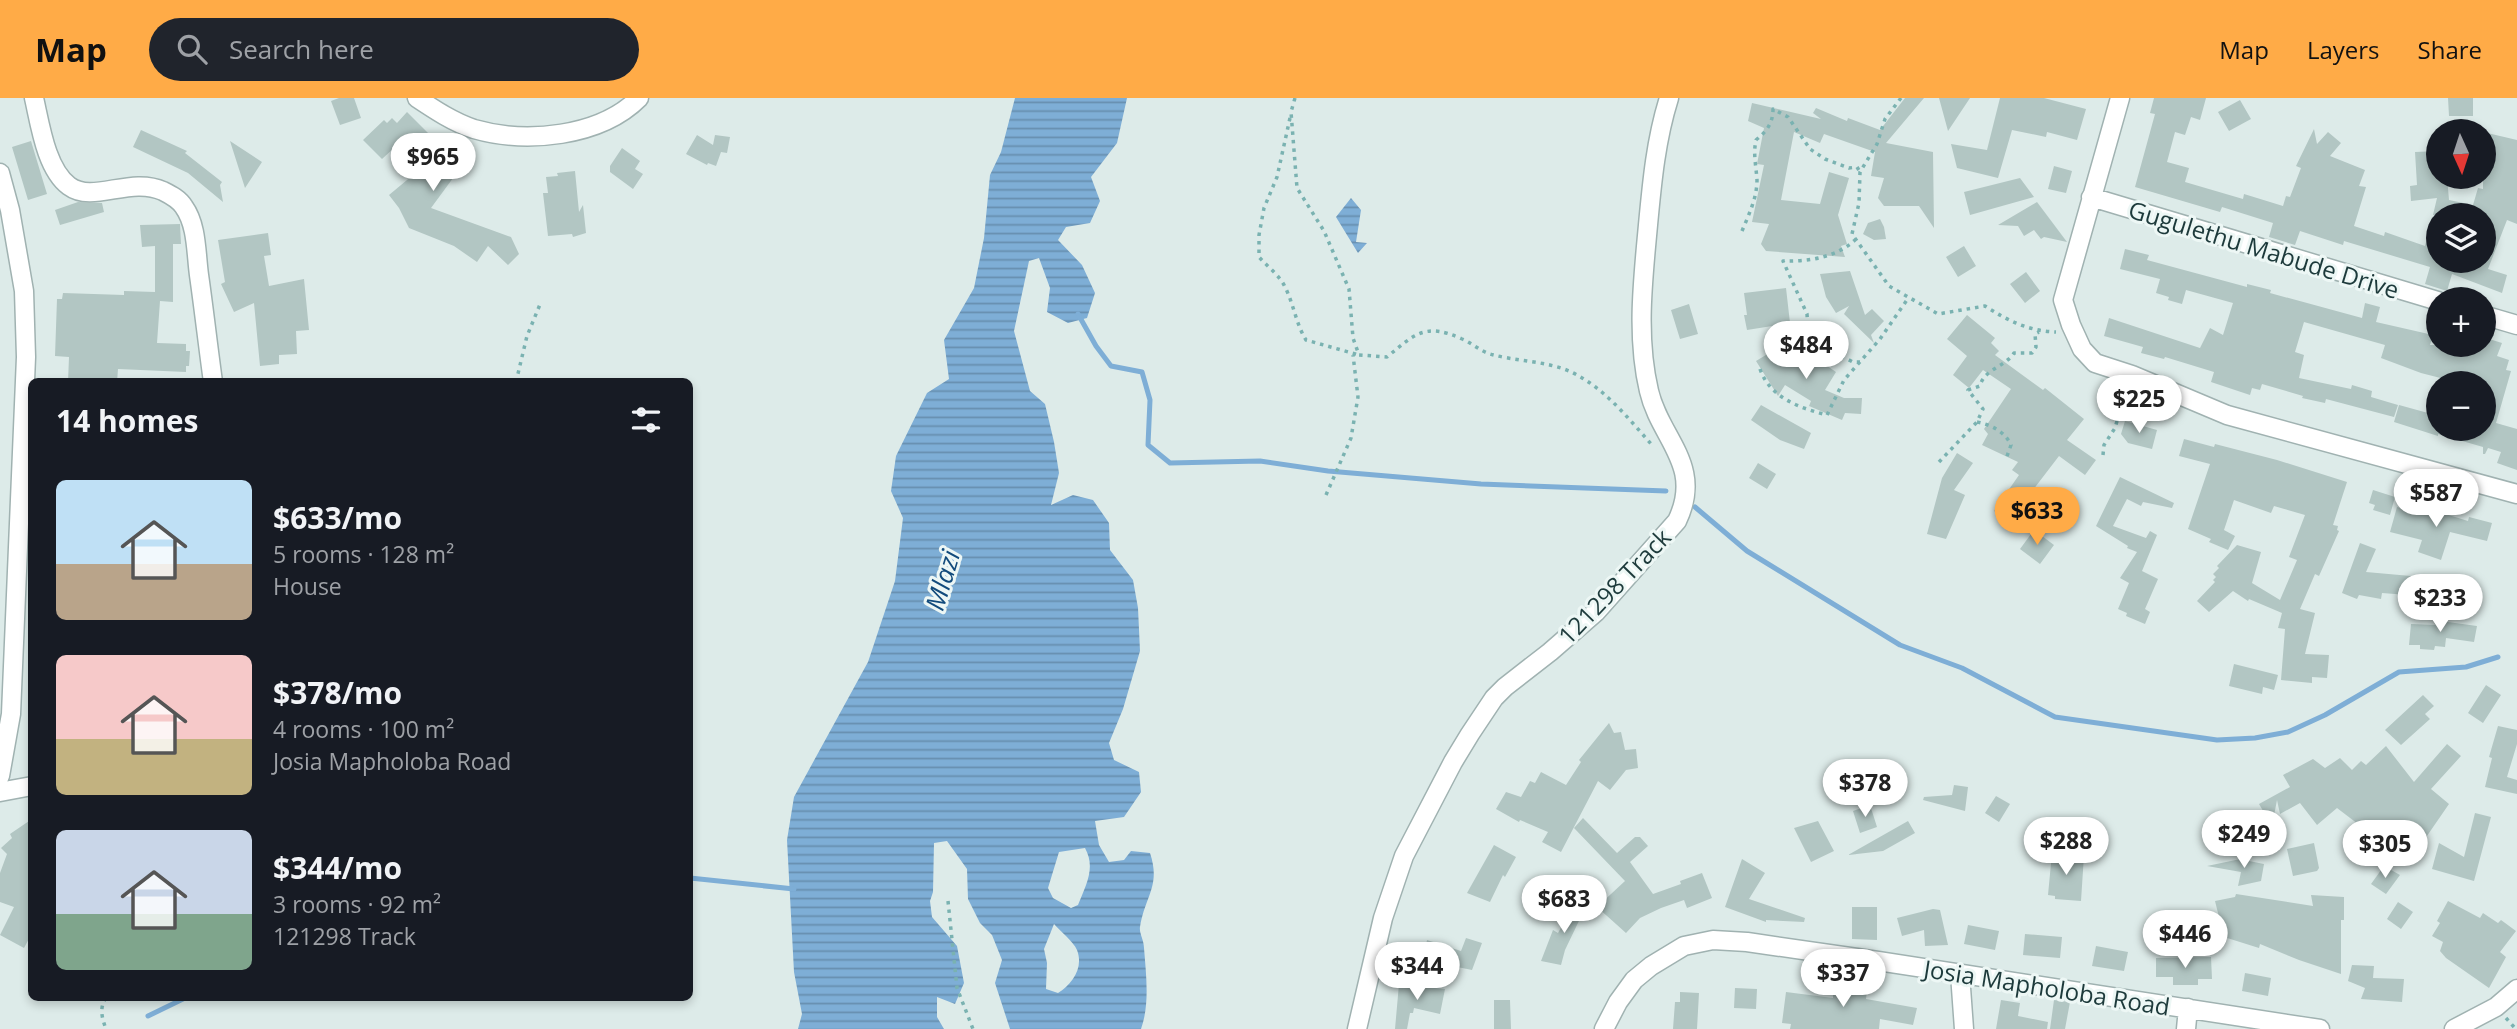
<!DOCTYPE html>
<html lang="en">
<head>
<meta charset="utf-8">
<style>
	body { margin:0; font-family:"Open Sans",sans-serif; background:#20242c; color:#f1f3f6; height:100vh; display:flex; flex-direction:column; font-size:26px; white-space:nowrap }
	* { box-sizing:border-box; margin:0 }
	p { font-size:23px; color:#9ea1a6 }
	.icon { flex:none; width:38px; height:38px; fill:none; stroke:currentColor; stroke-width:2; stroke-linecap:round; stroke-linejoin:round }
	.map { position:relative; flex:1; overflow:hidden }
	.details { position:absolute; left:28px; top:280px; width:665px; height:623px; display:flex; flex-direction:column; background:#171b24; border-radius:10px; box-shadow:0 4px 10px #0003 }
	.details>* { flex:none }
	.needle { width:46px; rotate:177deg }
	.controls { position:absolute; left:2426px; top:21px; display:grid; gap:14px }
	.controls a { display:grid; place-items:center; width:70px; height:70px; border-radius:50%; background:#171b24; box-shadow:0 4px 10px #0003; font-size:35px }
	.price { position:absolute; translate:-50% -60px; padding:0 16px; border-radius:24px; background:#fff; color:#222; font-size:23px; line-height:46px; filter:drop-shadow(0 2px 4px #0008) }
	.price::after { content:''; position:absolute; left:50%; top:42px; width:21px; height:16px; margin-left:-10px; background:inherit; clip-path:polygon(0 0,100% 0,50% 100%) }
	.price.current { background:#ffab47; color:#111 }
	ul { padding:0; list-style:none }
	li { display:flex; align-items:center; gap:21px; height:175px; padding:0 28px }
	li span { display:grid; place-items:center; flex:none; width:196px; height:140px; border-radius:10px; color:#555 }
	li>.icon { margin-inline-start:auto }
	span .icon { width:84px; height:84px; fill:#fffc; stroke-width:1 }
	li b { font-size:30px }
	h2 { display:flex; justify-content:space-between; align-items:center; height:84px; padding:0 28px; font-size:30px }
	header { display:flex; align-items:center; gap:42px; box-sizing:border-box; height:98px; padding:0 35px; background:#ffab47; color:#111 }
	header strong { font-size:33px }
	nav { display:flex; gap:38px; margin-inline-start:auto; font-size:24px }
	.search { width:490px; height:63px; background:#20242c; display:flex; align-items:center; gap:18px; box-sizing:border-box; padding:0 24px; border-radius:38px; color:#9ea1a6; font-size:26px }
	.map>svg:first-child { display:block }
	.water { fill:url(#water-rules); fill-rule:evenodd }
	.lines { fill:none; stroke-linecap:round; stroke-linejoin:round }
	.stream { stroke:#7eaed6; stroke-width:5 }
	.building { fill:#b2c6c3 }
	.minor-casing { stroke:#a0b2b1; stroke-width:21 }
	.path { stroke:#7ab2b1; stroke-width:3.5; stroke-dasharray:3.5 5; stroke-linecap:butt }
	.minor { stroke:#fff; stroke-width:18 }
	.labels { text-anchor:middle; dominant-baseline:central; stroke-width:6; stroke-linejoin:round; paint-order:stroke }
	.street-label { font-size:24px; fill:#1d3a3b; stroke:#edf7f5 }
	.water-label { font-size:26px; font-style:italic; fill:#124b7c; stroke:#edf7f5 }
</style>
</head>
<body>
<header>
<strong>Map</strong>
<div class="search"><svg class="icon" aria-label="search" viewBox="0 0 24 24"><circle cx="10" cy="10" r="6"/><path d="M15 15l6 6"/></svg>Search here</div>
<nav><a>Map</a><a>Layers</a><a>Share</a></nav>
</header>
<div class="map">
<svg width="2517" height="931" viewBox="0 0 2517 931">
	<defs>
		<pattern id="water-rules" width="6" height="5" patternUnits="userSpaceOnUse" patternTransform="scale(1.75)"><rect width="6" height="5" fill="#7eaed6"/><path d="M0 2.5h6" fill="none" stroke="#678faf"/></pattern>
	</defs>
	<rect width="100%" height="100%" fill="#ddebe9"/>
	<path class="water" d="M1015,0H1127L1117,45L1091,79L1100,103L1090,125L1066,129L1058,142L1082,167L1095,195L1087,220L1068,225L1047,214L1050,190L1039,160L1029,163L1014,233L1030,293L1045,306L1054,344L1059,375L1051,407L1073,397L1093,402L1109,425L1110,452L1133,482L1138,510L1140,553L1123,611L1109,645L1114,662L1139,674L1141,694L1124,719L1095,723L1099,747L1109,764L1124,762L1131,753L1150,755C1161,788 1145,798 1140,829C1139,835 1144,842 1144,850C1146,876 1150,906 1141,931H1010L995,885L1002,862L992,837L980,825L968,801L967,771L947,743L934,745L933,794L930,803L932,819L957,848L964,885L955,906L937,899V919L944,931H798L802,916L794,874L787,742L794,699L868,564L895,483L903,420L891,393L896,358L927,295L949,281L944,242L974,190L984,140L990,77L1001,54ZM1085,750C1096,770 1086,787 1078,807L1071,810L1053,800L1048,790L1059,754ZM1054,826C1060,833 1073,843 1077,852C1084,870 1072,886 1058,895L1046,891L1047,865L1044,851Z
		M1351,100L1361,112L1356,144L1367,145L1358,155L1336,119Z"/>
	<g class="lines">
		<path class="stream" d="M1078,216L1096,248L1111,268L1142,274L1150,302L1148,347L1170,365L1260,363L1328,373L1481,386L1666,393
			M1695,409L1747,453L1900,547L1962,570L2055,619L2217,642L2255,640L2288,634L2325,617L2399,574L2466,569L2498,559
			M690,780L794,791
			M148,918L185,900"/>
	</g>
	<path class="building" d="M339,0H354L361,20L340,27L331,3Z
		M1905,0H1924L1886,45L1933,54L1934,130L1919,108H1884L1878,100L1884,80L1871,78L1875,54L1824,36L1820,45L1794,34L1781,102L1820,106L1829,74L1849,80L1838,117L1847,146L1841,148L1845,159L1766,153L1761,146L1769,126L1752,124L1764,67L1757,66L1764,30L1748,23L1752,5L1821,21L1813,15L1816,10L1847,23L1848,20L1880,32Z
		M1939,0H1970L1948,33Z
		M2000,0H2044L2086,11L2077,42L2047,34L2046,39L2012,32L1998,80L1957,70L1951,46L1987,52Z
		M2154,0H2206L2200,22L2191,19L2185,37L2175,34L2167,64L2189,70L2185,84L2243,101L2244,96L2283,108L2286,98L2290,99L2301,70L2296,68L2314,31L2317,46L2328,34L2341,45L2330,58L2365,72L2359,88L2366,89L2354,128L2384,138L2385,134L2425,148L2432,119L2438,120V163H2483V117H2433L2437,100L2411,103L2410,88L2417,87L2415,54L2438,53V79H2447L2449,102L2473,107L2478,90L2483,91V34L2517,42V126L2507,122L2488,171L2507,177L2502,195L2452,176L2447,193L2425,186L2430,169L2420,166L2344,143L2343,147L2300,133L2295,147L2269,139L2273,125L2222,109L2220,114L2135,89L2155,16L2150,15Z
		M2448,0H2473V18H2449Z
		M2240,2L2251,21L2229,33L2218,14Z
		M407,14L428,35L420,44L443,61L440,64L456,76L431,110L511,139L519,156L508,167L488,148L477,164L454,148L409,130L399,110L389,97L419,72L394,50L382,61L363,42L384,22L387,25L392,20L397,25Z
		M141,32L187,53L185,55L222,84L220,87L223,104L188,75L133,49Z
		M697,37L713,47L715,37L730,39L727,55L721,54L716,68L708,65L707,67L686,56Z
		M31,43L47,96L28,102L12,49Z
		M230,43L262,64L245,90Z
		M622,50L640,63L635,71L643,76L633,91L610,74V68Z
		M2054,68L2072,73L2066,95L2048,91Z
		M575,73L579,114L583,107L586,135L573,139L572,136L548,138L543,95H548L546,79L558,78L557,75Z
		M2020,80L2034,99L1970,117L1964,94Z
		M78,104L102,105L104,114L60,127L55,112Z
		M2037,104L2067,144L2044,139L2041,141L2034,132L2024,138L2018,128L1998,127Z
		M1880,121L1884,129L1886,141L1874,142L1863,136L1868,125Z
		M180,126L181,146H173V204L160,203L157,245L186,246V253H190L189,268H186V274L118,271L117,284H68L69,259L55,258L57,201H62L63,195L124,197V193L155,194V148L142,149L140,127Z
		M268,135L271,157L264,158L269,188L304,181L309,232L296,233L297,256L279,257V266L260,268L254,205L234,214L221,186L225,184L218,142Z
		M1964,148L1976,168L1958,179L1946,159Z
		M2125,151L2149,157L2147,162L2247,189V186L2271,192L2270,195L2362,220L2365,205L2380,209L2376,224L2433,237L2430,247H2457L2481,253L2486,240L2502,245L2497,258L2509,262L2506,272L2511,273L2496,325L2517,331V372L2497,365L2501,354L2488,350L2485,356H2483V349L2438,336V338L2394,324L2399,307L2428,315L2435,294H2438V331H2483V285H2460L2421,275L2381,260L2385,247L2304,224L2295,254L2304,257L2299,280L2351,291L2352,287L2372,293L2371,299L2398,307L2394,319L2326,301L2325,305L2302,300L2303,298L2262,286L2260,292L2252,290L2250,297L2211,284L2214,274L2165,259L2164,261L2141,255L2143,249L2104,238L2109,220L2200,250L2210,230L2223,237L2233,205L2186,192L2182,206L2168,202L2169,199L2156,195L2160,181L2120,171Z
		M1850,173L1865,217L1872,211L1884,223L1871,237L1874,245L1844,216L1849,208L1836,215L1826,199L1820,176Z
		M2026,174L2040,193L2025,205L2010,186Z
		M1786,190L1790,225L1747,232L1744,217H1747L1744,195Z
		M1689,206L1698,236L1680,241L1671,212Z
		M1967,217L1995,240L1991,245L1999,253L1995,257L2043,292L2045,290L2084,321L2067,342L2096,362L2085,377L2059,358L2020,409L2016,406L2006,421L1994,413L2019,377L2012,372L2018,364L1982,347L1988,336L1984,331L2011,291L1983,272L1969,290L1953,277L1967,258L1947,241Z
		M1789,243L1795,246L1810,273L1817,261L1836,274L1825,292L1844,300H1862L1861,316L1845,315L1842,322L1809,308L1811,303L1785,287L1778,298L1756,263Z
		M1761,307L1811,335L1804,351L1780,342L1751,322Z
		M2125,323L2157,332L2152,351L2128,345L2121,336Z
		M2184,341L2214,349L2215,346L2277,362L2347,384L2333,427L2338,428L2337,432L2339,433L2319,478L2315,476L2300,511L2315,515L2305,556L2329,557L2327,580L2312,579V585L2281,582L2285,531L2278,530L2282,515L2249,501L2248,503L2233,493L2209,514L2197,503L2215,484L2213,482L2216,479L2213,476L2219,470L2217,468L2237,447L2261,454L2252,485L2280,502L2297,462L2289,459L2305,417L2274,408L2271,415L2234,402L2224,432L2235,438L2228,452L2209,444L2211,441L2188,431L2210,366L2179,358Z
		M1957,355L1973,365L1954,392L1965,397L1946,441L1927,436L1942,380Z
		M1758,365L1776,376L1767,391L1749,380Z
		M2120,379L2174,405L2172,410L2143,404L2141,408L2127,401L2113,428L2146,440L2150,433L2157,437L2142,473L2158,481L2145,511L2150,514L2145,526L2126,518L2127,515L2118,511L2129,485L2120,480L2137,454L2127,450L2128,448L2096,428Z
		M2373,392L2395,399L2390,417L2373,412L2375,407L2369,405Z
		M2397,409L2421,415L2423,409L2468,423L2469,419L2492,425L2487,443L2450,434L2441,462L2418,454L2422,442L2390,434Z
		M2034,432L2054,447L2040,466L2020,451Z
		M2360,445L2376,451L2366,474L2422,479L2421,498L2382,495L2381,501L2359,497L2357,501L2342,495Z
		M2433,522L2477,528L2474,544L2446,540L2445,549L2435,548L2434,552L2420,551V547H2409L2411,526L2435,527Z
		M2234,566L2278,577L2274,592L2263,589L2262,596L2229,588Z
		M2486,587L2501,597L2483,625L2468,615Z
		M2423,597L2434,608L2425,616L2430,621L2401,647L2385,632Z
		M1609,625L1614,635L1621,634L1625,652L1636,651L1638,670L1626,672L1610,692L1598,683L1561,754L1542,744L1548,734L1520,722L1519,724L1496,711L1506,694L1521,699L1530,683L1535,685L1541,674L1566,687L1581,664L1579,662Z
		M2498,628L2517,632V646L2507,679L2517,682V696L2485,689L2492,660L2489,659Z
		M2447,646L2461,658L2431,691L2449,706L2409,764L2391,758L2352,737L2358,726L2337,710L2317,727L2300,705L2280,716L2277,702L2272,728L2259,706L2290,689L2283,677L2313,661L2325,670L2340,660L2352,672L2361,663L2366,667L2386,648L2414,684Z
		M1954,687L1968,689L1965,713L1923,702L1924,699L1952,697Z
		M1996,698L2010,706L1999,724L1985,715Z
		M1870,707L1877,729L1860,735L1853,713Z
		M2261,713L2269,730L2250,739L2242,722Z
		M2475,715L2491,719L2474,783L2432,771L2439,745L2464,759Z
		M1583,720L1617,755L1635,739H1640L1648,748L1630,764L1653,796L1681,786L1680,783L1702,775L1712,800L1687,810L1684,802L1661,810L1640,820L1626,835L1597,809L1625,783L1574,730Z
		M32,721V835L24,850L0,837L14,809L0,804V775L7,756L1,750L12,740L10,736Z
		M1818,723L1834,753L1811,764L1794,730Z
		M1908,723L1915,735L1883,753L1848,757Z
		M2314,745L2319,770L2317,773L2293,778L2287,751Z
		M1494,747L1516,759L1505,779L1503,777L1490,804L1467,795Z
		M2052,755L2084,757L2081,803L2055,801V798L2048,797Z
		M2250,759L2249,763L2264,766L2261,783L2238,788L2241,774L2207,768Z
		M1742,761L1765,775L1749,801L1805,820L1804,824L1766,822V824L1725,809Z
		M2384,768L2400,777L2386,796L2371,786Z
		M2236,796L2313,808L2311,797L2344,799V822H2341V876L2299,862L2260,846L2259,850L2224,839L2215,803L2235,799Z
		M1578,799L1588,804L1565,852L1561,867L1541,863L1553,832L1558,835Z
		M2448,803L2480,820L2483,815L2498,825L2501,822L2516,833L2500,854L2506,859L2489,890L2446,860L2440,853L2443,844L2432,838L2440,825L2437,823Z
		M2398,804L2413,814L2401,831L2387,821Z
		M1852,809H1877V842L1852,841Z
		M1933,811L1940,812L1948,847L1925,848L1924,832L1902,838L1897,820Z
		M1968,827L1999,833L1995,852L1964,846Z
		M2025,836L2062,839L2060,860L2023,857Z
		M1466,840L1482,845L1472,872L1423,862L1427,842L1461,853Z
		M2096,848L2128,854L2124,873L2092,868Z
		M2211,859L2212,881H2198V887H2173V879H2156V860Z
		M2352,867L2374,868L2373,880L2404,881L2402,904L2361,901L2365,890L2348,883Z
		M1852,871L1869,876L1866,901L1917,910L1913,927L1880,921L1879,931H1790L1791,926L1782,925L1786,894L1833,900V894L1851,896Z
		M2245,875L2271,880L2268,898L2242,893Z
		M1399,886L1445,891L1440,916L1414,910L1413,915H1410L1407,931H1395Z
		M1735,890L1757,891L1756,911L1734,910Z
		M1680,894L1699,895L1697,931H1673L1675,904H1680Z
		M1494,902H1510L1511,931H1494Z
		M2001,902L2020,905L2018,918L2048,924L2047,931H1996Z
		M2054,902L2070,904L2065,931H2050Z"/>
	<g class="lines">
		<g class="minor-casing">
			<path id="minor" d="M34,0C40,26 46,71 69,88C93,106 130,78 163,93C171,97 179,101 184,109C197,127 196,155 199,177C204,212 208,248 213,284
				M417,0C435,12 453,24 474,31C526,46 600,39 639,0
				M2120,0L2063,202L2071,227L2082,251L2095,265L2132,277L2227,317L2517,396
				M0,75L10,112L24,193L26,259L11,616L0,678
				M2091,99L2438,203
				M2483,217L2517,227
				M0,694L32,688
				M1960,876L1964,931
				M1357,931L1383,820L1404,758L1453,664L1470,636L1494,600L1505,589L1550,554L1596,514L1677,423C1704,367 1660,341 1649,293C1636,238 1643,182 1648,127C1652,84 1656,41 1669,0
				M1604,931L1618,904L1634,882L1651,868L1684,848L1713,842L1747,844L1878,863L2320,931
				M2186,931L2188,910
				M2454,931L2496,909L2517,891"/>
		</g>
		<path class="path" d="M1295,0L1291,14L1297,90L1324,133L1349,191L1353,240L1359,257L1387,259C1415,236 1425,224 1462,241C1472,245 1480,253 1490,256C1514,263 1546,263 1569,273C1603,288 1628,320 1652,347
			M1901,0L1885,21L1877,46L1860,74L1859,105L1852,136L1889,188L1938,216L1985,208C2008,223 2029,233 2056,234
			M1290,20L1277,79L1264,110L1259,137V159C1268,169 1280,178 1285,189C1294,207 1296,226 1306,242L1359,257
			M1742,133C1749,116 1757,100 1757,82C1756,67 1753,56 1756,42C1767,33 1773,25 1773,11L1788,19L1810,51L1825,61L1849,70L1857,69L1860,74
			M1856,141C1838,159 1808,164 1783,163L1807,216L1808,230L1818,246L1853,264H1860
			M1760,271C1770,300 1800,310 1827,317L1844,282L1880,241L1909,199
			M516,284L527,238L541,204
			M1977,324C1992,327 2005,334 2011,347L2006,361
			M2103,357L2104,347L2115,330L2126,292
			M1939,364L1977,324L1983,311L1968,292L1980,288C1984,271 2005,269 2014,255H2032L2036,249L2035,236L2039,234
			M1326,397L1351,340L1358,299L1353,257
			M948,803L957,890L973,931
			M106,900C99,910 102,920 106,931
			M2506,920L2514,929L2517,927"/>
		<use href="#minor" class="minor"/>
	</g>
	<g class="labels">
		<g class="street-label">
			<text transform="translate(2264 151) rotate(17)">Gugulethu Mabude Drive</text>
			<text transform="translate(1614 488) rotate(-46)">121298 Track</text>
			<text transform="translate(2047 889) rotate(9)">Josia Mapholoba Road</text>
		</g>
		<g class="water-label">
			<text transform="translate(942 482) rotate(-73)">Mlazi</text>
		</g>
	</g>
</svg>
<div class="controls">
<a><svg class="needle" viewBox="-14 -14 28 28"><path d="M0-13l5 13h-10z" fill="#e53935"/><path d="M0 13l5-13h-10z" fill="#9ea1a6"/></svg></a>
<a><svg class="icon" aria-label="layers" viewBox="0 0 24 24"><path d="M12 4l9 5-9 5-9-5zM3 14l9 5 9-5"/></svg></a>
<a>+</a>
<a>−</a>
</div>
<b class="price" style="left:433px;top:95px">$965</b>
<b class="price" style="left:1806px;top:283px">$484</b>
<b class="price" style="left:2139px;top:337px">$225</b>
<b class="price" style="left:2436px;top:431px">$587</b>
<b class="price current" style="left:2037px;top:449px">$633</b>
<b class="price" style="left:2440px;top:536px">$233</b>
<b class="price" style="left:1865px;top:721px">$378</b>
<b class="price" style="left:2244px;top:772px">$249</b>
<b class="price" style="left:2066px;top:779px">$288</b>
<b class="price" style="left:2385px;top:782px">$305</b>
<b class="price" style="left:1564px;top:837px">$683</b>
<b class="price" style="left:2185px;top:872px">$446</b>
<b class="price" style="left:1417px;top:904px">$344</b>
<b class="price" style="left:1843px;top:911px">$337</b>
<section class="details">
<h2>14 homes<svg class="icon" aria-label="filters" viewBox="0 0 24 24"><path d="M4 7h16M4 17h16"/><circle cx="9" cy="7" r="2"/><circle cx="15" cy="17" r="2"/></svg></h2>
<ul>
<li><span style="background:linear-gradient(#bfe0f5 60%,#b9a48a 0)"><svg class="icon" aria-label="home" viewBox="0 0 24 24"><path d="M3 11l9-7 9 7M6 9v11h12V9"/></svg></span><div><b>$633/mo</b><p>5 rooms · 128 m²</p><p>House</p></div></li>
<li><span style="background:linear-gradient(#f6c9c9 60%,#c2b280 0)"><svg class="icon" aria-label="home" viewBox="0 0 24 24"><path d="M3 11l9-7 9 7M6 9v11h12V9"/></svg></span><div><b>$378/mo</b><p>4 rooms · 100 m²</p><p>Josia Mapholoba Road</p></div></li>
<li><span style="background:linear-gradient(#c9d6e8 60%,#7fa58c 0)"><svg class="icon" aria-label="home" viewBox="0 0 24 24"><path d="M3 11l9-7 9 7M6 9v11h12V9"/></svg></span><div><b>$344/mo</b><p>3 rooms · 92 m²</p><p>121298 Track</p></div></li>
</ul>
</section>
</div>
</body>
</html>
